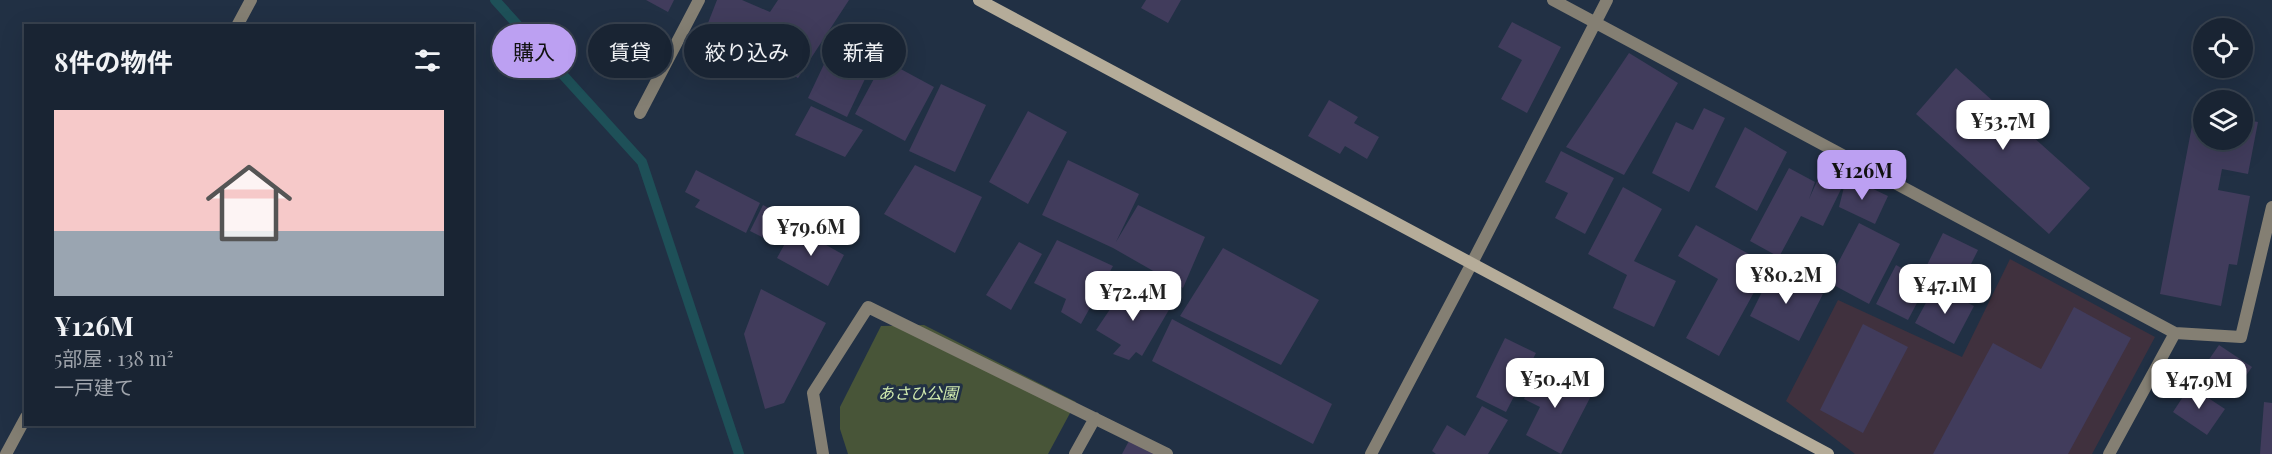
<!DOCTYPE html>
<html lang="ja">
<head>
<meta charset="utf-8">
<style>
	body { margin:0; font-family:"Playfair Display","Noto Sans JP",serif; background:#26303f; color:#f1f3f6; height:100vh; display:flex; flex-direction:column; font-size:22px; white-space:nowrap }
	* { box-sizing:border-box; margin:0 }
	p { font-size:20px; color:#9fa4ac }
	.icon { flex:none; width:33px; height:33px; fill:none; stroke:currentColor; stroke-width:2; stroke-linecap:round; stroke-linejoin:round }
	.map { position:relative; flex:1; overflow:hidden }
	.sheet { position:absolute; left:24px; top:24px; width:450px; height:402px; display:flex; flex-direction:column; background:#192433; border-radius:0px; box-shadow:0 6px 24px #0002,0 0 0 2px #37414e }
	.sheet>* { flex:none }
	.top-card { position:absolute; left:492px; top:24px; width:570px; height:54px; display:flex; gap:12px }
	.controls { position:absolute; left:2193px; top:18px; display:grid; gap:12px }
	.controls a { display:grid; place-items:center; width:60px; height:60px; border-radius:50%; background:#192433; box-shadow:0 6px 24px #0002,0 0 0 2px #37414e; font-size:30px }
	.price { position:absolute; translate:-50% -51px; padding:0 14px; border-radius:12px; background:#fff; color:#222; font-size:20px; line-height:39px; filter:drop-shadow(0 2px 3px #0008) }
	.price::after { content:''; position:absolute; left:50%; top:36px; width:18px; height:14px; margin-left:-9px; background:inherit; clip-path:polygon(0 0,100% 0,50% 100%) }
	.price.selected { background:#bca0f2; color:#111 }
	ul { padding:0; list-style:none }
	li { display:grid; align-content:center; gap:12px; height:318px; padding:0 30px }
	li span { display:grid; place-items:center; height:186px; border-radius:0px; color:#555 }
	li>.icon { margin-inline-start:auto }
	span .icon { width:108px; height:108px; fill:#fffc; stroke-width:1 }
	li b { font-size:26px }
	h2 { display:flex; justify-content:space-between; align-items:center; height:72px; padding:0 30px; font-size:26px }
	.chip { padding:0 21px; border-radius:27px; background:#192433; box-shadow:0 6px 24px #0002,0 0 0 2px #37414e; font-size:21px; line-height:54px }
	.chip.selected { background:#bca0f2; color:#111 }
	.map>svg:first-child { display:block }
	.commercial { fill:#40313e }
	.green { fill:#485538 }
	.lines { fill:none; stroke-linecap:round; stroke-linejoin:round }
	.stream { stroke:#1e5058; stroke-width:10 }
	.building { fill:#413c5c }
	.street { stroke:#847f73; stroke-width:12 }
	.secondary { stroke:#b5ac99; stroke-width:12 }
	.labels { text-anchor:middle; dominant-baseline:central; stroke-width:6; stroke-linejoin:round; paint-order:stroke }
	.park-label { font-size:16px; font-style:italic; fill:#d0eaae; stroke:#213044 }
</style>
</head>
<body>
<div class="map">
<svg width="2272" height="454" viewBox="0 0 2272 454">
	<rect width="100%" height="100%" fill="#213044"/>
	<path class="commercial" d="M2010,259L2155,337L2092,454H1855L1786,401L1838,300L1962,357Z"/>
	<path class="green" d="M924,325L1076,402L1048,454H848L840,429V407L881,326Z"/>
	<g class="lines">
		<path class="stream" d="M495,0L642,162L739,454"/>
	</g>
	<path class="building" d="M646,0H674L668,12Z
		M717,0H742L770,12L778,0H849L798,78L708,23Z
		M1146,0H1181L1168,23L1141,8Z
		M1512,22L1561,47L1527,113L1501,99L1522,60L1498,47Z
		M842,26L881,45L847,117L808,98Z
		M1629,53L1678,83L1624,175L1566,147Z
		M884,60L934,87L905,141L855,114Z
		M1956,68L2090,188L2049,234L1916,114Z
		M941,84L986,105L955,172L909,151Z
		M1329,100L1358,117L1354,123L1379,137L1367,159L1345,146L1340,154L1308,136Z
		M811,106L863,130L845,157L795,135Z
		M1704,108L1725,118L1689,192L1652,173L1676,122L1693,130Z
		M2195,110L2204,112V140H2242V119L2258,122L2248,174L2222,169L2218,190L2250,196L2237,265L2229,264L2221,306L2160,294Z
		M1028,111L1067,132L1028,204L989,182Z
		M1745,127L1787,152L1757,211L1715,187Z
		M1561,151L1614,178L1585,234L1555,218L1568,193L1545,182Z
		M1068,160L1139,194L1116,242L1138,205L1205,237L1183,288L1113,248L1042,215Z
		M915,165L982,197L955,253L884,214Z
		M1789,168L1815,182L1809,199L1823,168L1846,179L1823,226L1801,216L1779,257L1750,241Z
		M696,170L760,203L746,233L695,207L700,200L685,192Z
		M1846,179H1852L1888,196L1875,224L1839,207Z
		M1623,187L1662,209L1634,261L1676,281L1654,327L1613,308L1627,275L1588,254Z
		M763,205L788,218L776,244L750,231Z
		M1859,223L1900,244L1869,304L1828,282Z
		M1696,225L1769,265L1719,356L1686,338L1718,279L1678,256Z
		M794,227L844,255L828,286L777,258Z
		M1943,233L1978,250L1959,288L1924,271Z
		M1057,240L1113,266L1081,324L1061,312L1066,299L1034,283Z
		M1019,242L1042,254L1011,310L986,295Z
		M1223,248L1319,300L1281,365L1180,316Z
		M1896,265L1928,282L1908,320L1876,304Z
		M1774,268L1823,294L1799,341L1750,316Z
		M1127,284L1170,308L1142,356L1136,352L1129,360L1113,354L1121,345L1096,330Z
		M1935,286L1974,306L1954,344L1915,323Z
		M761,289L826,323L784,403L765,409L744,334Z
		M2074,307L2131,338L2068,454H1933L1993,343L2041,369Z
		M1172,319L1332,404L1313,444L1152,361Z
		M1863,324L1908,347L1863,433L1820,410Z
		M1505,338L1536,353L1506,412L1476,397Z
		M2219,345L2252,367L2234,393L2201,371Z
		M1540,367L1592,394L1561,454L1526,435L1540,407L1524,399Z
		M2190,386L2225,409L2207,435L2173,412Z
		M2264,402L2272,403V454H2260Z
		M1482,406L1508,420L1488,454H1436L1432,451L1447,425L1465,436Z
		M1131,437L1163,454H1122Z"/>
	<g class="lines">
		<path class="street" d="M1553,0L2175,333L2241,337L2272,207
			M237,26L251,0
			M640,113L699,0
			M6,454L26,417
			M823,454L813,393L868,307L1167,454
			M1075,454L1095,418
			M1371,454L1472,263L1607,0
			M2109,454L2175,333"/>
		<path class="secondary" d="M979,0L1828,454"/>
	</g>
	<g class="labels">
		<g class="park-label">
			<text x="918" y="392">あさひ公園</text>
		</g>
	</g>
</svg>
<div class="controls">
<a><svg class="icon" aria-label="locate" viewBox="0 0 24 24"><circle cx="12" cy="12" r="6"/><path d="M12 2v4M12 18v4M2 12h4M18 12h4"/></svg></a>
<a><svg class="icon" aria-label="layers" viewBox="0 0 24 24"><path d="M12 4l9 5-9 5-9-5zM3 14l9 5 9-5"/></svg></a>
</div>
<b class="price" style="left:2003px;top:151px">¥53.7M</b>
<b class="price selected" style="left:1862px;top:201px">¥126M</b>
<b class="price" style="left:811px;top:257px">¥79.6M</b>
<b class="price" style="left:1786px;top:305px">¥80.2M</b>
<b class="price" style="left:1945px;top:315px">¥47.1M</b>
<b class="price" style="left:1133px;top:322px">¥72.4M</b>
<b class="price" style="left:1555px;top:409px">¥50.4M</b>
<b class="price" style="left:2199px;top:410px">¥47.9M</b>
<div class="top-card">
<a class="chip selected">購入</a>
<a class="chip">賃貸</a>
<a class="chip">絞り込み</a>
<a class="chip">新着</a>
</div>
<section class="sheet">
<h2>8件の物件<svg class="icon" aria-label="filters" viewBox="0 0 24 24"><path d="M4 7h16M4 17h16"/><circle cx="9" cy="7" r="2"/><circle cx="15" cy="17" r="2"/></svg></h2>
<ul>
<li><span style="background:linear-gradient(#f6c9c9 65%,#9aa5b1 0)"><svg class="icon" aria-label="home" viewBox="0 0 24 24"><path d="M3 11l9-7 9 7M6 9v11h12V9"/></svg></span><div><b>¥126M</b><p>5部屋 · 138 m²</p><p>一戸建て</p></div></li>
</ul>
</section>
</div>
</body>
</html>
